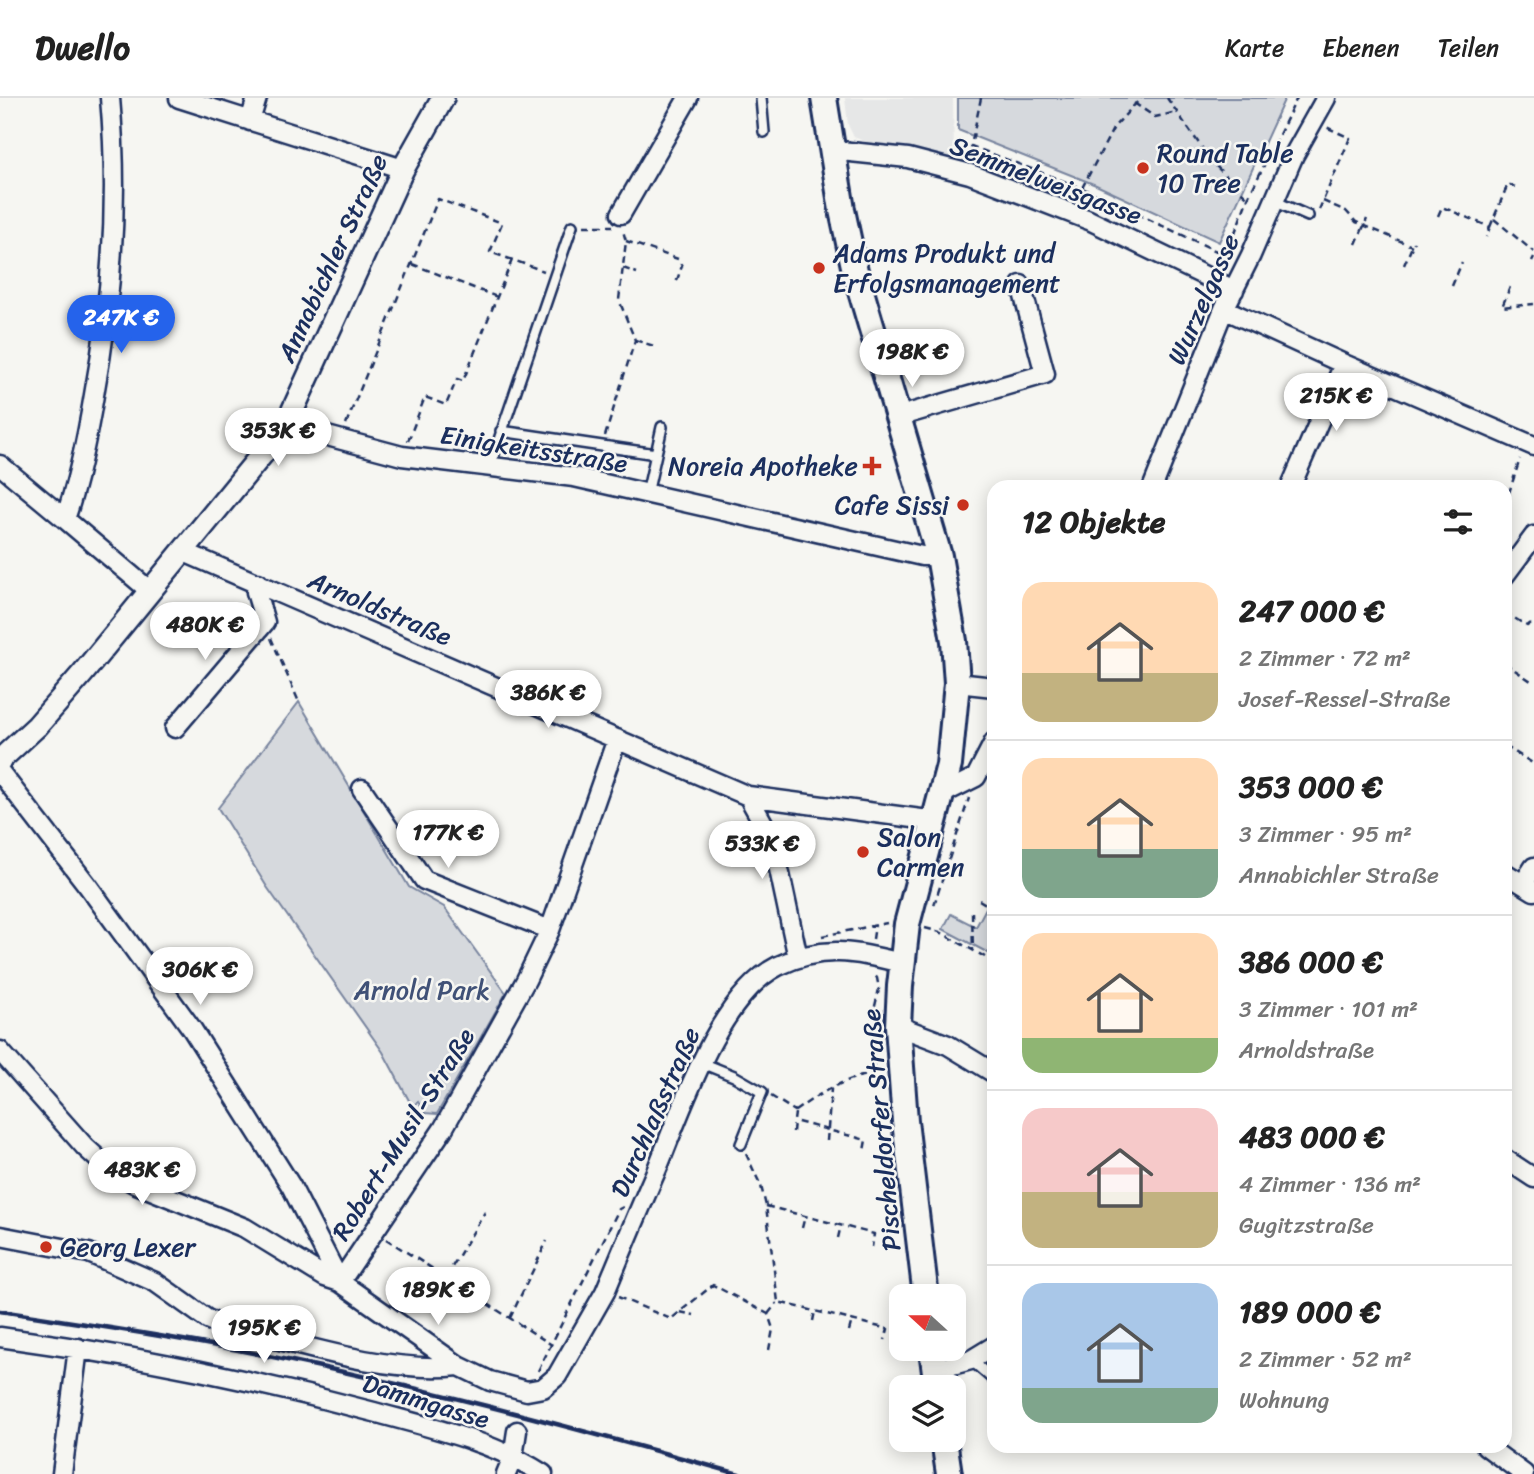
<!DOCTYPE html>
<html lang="de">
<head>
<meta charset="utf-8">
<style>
	body { margin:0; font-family:Sriracha,sans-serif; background:#f2f2f2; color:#222; height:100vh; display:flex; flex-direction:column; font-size:26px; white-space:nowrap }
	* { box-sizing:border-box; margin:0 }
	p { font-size:23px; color:#767676 }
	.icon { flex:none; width:38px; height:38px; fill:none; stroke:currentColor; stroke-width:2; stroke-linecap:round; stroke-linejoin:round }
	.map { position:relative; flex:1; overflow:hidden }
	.panel { position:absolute; left:987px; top:382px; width:525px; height:973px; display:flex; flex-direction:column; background:#fff; border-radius:21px; box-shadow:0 4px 18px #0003 }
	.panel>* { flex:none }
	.needle { width:46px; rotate:291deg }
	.buttons { position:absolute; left:889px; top:1186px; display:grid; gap:14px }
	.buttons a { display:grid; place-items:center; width:77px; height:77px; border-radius:14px; background:#fff; box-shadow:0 4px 18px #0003; font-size:35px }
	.price { position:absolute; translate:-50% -60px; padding:0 16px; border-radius:24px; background:#fff; color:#222; font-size:23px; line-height:46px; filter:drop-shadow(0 2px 4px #0008) }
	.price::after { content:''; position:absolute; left:50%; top:42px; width:21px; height:16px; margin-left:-10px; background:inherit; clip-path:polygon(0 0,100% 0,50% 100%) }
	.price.selected { background:#2563eb; color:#fff }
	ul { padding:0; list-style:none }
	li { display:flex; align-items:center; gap:21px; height:175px; padding:0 35px }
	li+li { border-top:2px solid #e0e0e0 }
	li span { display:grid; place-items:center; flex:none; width:196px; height:140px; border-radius:21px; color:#555 }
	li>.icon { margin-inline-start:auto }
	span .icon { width:84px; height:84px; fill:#fffc; stroke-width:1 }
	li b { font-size:30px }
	h2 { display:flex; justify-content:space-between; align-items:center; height:84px; padding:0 35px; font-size:30px }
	header { display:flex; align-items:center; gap:42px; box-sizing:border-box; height:98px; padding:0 35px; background:#fff; border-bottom:2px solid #e0e0e0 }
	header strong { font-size:33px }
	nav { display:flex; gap:38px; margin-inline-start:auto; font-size:24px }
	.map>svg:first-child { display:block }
	.built { fill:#e6e7e7 }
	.green { fill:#d6d9dd; stroke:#78849e; stroke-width:2 }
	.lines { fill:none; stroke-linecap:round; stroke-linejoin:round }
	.service-casing { stroke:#1b2f5e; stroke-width:14 }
	.minor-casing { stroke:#1b2f5e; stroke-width:23 }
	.tertiary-casing { stroke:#1b2f5e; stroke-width:26 }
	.secondary-casing { stroke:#1b2f5e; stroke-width:30 }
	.path { stroke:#1b2f5e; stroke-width:2.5; stroke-dasharray:7 5; stroke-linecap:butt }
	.service { stroke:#f6f6f2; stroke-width:9 }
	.minor { stroke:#f6f6f2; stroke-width:18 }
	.tertiary { stroke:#f6f6f2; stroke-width:21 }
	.secondary { stroke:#f6f6f2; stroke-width:24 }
	.rail { stroke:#1b2f5e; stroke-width:4.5 }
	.poi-dot { fill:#c8321e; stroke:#f6f6f2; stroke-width:2.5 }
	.labels { text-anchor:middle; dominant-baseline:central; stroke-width:5; stroke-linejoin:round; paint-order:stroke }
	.poi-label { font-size:26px; fill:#1b2f5e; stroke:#f6f6f2; text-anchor:start }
	.street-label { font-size:26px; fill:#1b2f5e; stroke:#f6f6f2 }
	.park-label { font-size:26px; fill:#405177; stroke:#f6f6f2 }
</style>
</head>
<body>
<header>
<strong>Dwello</strong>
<nav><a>Karte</a><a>Ebenen</a><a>Teilen</a></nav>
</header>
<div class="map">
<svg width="1534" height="1376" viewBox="0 0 1534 1376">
	<rect width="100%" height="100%" fill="#f6f6f2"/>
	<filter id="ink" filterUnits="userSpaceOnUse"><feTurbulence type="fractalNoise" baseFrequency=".0143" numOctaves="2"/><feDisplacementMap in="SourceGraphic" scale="14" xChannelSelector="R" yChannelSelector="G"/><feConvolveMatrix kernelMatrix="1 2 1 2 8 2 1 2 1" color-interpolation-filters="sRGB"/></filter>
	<g filter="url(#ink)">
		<path class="built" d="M845,0H953L954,60L918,51L866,44L854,39L848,27Z"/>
		<path class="green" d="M958,0H1285L1219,144L1096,87L958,32Z
			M299,604L409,789L444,809L506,895L437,1016L425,1015L418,1004L412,1008L383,954L267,789L218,710Z
			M994,795V858L943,831L951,816L976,829Z"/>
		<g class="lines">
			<g class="service-casing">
				<path id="service" d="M761,0L764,34
					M1274,103L1308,118
					M501,333L656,356
					M490,368L572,128
					M647,396L662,329
					M702,965L734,978L762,994L741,1046
					M971,1262L994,1282"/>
			</g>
			<g class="minor-casing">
				<path id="minor" d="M110,0C119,99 112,200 94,297C87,339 79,381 65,421L150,493
					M179,0L403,71
					M250,23L257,0
					M831,52L908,60L970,76L1089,122L1234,192
					M621,116L688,0
					M1224,211L1344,266L1534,348
					M897,319L1045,276L1021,187
					M286,327L402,358L574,379L922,458H939
					M0,367L65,421
					M1153,388L1224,211L1251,157L1294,57L1326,0
					M1291,388L1344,266
					M184,454L748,698L936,723
					M1505,477L1534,438
					M957,585L994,589
					M175,630L265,524L256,494L258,485
					M0,674L88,788L192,931L291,1088L340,1184L459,1268L490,1283L527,1293L543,1290L557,1278L605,1194C622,1153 639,1112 657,1071C681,1013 718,898 778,868C824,846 855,854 902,865
					M362,691L424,782L550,832
					M942,696L976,679L994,644
					M748,698L773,743L798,860
					M1505,775L1534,793
					M1523,786L1534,769
					M898,928L948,947L994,975
					M0,953L85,1049L108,1070L134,1085L245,1130L325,1179L340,1184
					M1505,1061L1534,1080
					M0,1138L89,1155L155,1184L207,1221L218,1226C293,1244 383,1276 459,1268
					M340,1184L443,1031L526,882L550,832L617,641
					M0,1239C126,1256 251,1281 374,1314C432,1330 492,1343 543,1376
					M934,1272L971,1262L994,1248
					M1486,1348L1524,1376
					M62,1376L78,1250
					M506,1376L513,1359L517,1333"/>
			</g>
			<g class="tertiary-casing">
				<path id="tertiary" d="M0,662L37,628L83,575L286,327L403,71L443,0"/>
			</g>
			<g class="secondary-casing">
				<path id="secondary" d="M824,0L842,112L855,173L939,458L954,543L957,585L949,667L907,826L900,888L898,928L905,1023L926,1199
					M932,1251L937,1290
					M944,1342L949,1376"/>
			</g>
			<path class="path" d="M981,0L971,48L1082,90L1227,158
				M1167,0L1212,64L1248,100
				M1134,5L1155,19L1177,14
				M1082,90L1114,29L1141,0
				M1323,103L1346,113L1356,124L1412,148
				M1319,112L1350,40L1326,29
				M1438,118L1442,109L1490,129L1486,139
				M1494,121L1534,154
				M584,128H613
				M1490,129L1508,86L1515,89
				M626,143L678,161L682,168L676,185
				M1356,146L1367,121
				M1532,163L1534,159
				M412,166L497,199
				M1404,167L1414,144
				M1222,169L1248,100L1297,0
				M623,170L637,175
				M1452,188L1462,164
				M1510,189L1502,209L1534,206
				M635,242L657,249
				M346,326L438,101L502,125L490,154L544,173
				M605,338L635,242L619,202L626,143L623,133
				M408,343L425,299L446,307L457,281L463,283L512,162
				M1505,407L1520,361
				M1505,514L1527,528L1534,523
				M271,540L299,604
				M1505,567L1506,566L1534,585
				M1505,648L1534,666
				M979,802L994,811
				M934,807L969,700
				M972,814L973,853
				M925,830L940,834L994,864
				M822,838L887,825
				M873,841L875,827
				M771,998L795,1013
				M795,1013C819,996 845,979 874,976L872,921L879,891L877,880L873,875
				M795,1015L794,1023L866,1042L864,1053
				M793,1034L794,1023
				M827,1043L831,991
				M746,1056L761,1088L766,1108L778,1204L888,1231L885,1242
				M766,1108L874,1136L872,1149
				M802,1130L805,1118
				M838,1140L841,1127
				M386,1141L552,1247
				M446,1179L485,1114
				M618,1199L671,1221L713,1187L768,1216L773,1231L769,1252
				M680,1214L694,1217
				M768,1216L777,1205
				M510,1220L547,1143
				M813,1223L815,1213
				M849,1233L852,1222
				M538,1273L619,1111L623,1109"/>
			<use href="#service" class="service"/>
			<use href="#minor" class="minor"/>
			<use href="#tertiary" class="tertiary"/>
			<use href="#secondary" class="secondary"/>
			<path class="rail" d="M0,1213C99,1228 199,1243 297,1264C446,1295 593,1335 739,1376"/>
		</g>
	</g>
	<g class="poi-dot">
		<circle cx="1143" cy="70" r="7"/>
		<circle cx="819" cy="170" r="7"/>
		<path d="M868.5 357.5h7v7h7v7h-7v7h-7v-7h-7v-7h7z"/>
		<circle cx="963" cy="407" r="7"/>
		<circle cx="863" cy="754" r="7"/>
		<circle cx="46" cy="1149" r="7"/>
	</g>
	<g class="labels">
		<g class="poi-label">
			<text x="1157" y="55">Round Table<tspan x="1157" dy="30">10 Tree</tspan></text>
			<text x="833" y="155">Adams Produkt und<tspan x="833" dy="30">Erfolgsmanagement</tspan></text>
			<text x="858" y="368" text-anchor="end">Noreia Apotheke</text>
			<text x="949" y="407" text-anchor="end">Cafe Sissi</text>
			<text x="877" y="739">Salon<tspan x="877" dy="30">Carmen</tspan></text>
			<text x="60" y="1149">Georg Lexer</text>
		</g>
		<g class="street-label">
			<text transform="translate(1046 82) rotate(21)">Semmelweisgasse</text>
			<text transform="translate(332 160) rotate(-65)">Annabichler Straße</text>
			<text transform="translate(1203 201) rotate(-66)">Wurzelgasse</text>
			<text transform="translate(534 351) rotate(9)">Einigkeitsstraße</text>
			<text transform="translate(380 510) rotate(23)">Arnoldstraße</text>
			<text transform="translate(655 1014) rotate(-66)">Durchlaßstraße</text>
			<text transform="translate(881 1032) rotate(-95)">Pischeldorfer Straße</text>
			<text transform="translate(403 1036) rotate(-58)">Robert-Musil-Straße</text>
			<text transform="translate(426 1303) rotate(17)">Dammgasse</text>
		</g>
		<g class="park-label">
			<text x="422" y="892">Arnold Park</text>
		</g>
	</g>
</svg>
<div class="buttons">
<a><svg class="needle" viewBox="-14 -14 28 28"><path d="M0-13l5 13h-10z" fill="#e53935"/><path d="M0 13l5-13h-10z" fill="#767676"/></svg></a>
<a><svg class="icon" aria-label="layers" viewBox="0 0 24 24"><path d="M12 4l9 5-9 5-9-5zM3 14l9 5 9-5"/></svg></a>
</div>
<b class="price selected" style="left:121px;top:257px">247K €</b>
<b class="price" style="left:912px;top:291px">198K €</b>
<b class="price" style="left:1336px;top:335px">215K €</b>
<b class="price" style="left:278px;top:370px">353K €</b>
<b class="price" style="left:205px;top:564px">480K €</b>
<b class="price" style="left:548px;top:632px">386K €</b>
<b class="price" style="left:448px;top:772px">177K €</b>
<b class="price" style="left:762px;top:783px">533K €</b>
<b class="price" style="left:200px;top:909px">306K €</b>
<b class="price" style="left:142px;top:1109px">483K €</b>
<b class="price" style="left:438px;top:1229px">189K €</b>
<b class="price" style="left:264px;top:1267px">195K €</b>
<section class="panel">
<h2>12 Objekte<svg class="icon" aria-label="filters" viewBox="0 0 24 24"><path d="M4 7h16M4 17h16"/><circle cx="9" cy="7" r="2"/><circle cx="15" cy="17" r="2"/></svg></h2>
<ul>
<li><span style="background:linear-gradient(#ffd9b3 65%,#c2b280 0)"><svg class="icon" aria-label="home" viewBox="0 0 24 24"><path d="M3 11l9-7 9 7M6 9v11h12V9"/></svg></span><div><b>247 000 €</b><p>2 Zimmer · 72 m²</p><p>Josef-Ressel-Straße</p></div></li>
<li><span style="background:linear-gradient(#ffd9b3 65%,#7fa58c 0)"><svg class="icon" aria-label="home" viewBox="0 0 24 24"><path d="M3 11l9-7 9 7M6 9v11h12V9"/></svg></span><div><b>353 000 €</b><p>3 Zimmer · 95 m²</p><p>Annabichler Straße</p></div></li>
<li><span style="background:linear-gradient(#ffd9b3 75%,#8fb573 0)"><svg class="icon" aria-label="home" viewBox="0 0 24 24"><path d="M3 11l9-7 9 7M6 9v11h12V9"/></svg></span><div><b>386 000 €</b><p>3 Zimmer · 101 m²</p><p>Arnoldstraße</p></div></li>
<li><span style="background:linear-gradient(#f6c9c9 60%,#c2b280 0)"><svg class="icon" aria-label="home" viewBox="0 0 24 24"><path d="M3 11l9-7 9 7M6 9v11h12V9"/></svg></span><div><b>483 000 €</b><p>4 Zimmer · 136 m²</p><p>Gugitzstraße</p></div></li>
<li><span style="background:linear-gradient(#a9c7e8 75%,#7fa58c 0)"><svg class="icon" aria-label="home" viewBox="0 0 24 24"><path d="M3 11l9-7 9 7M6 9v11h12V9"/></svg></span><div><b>189 000 €</b><p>2 Zimmer · 52 m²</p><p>Wohnung</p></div></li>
</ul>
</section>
</div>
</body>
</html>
